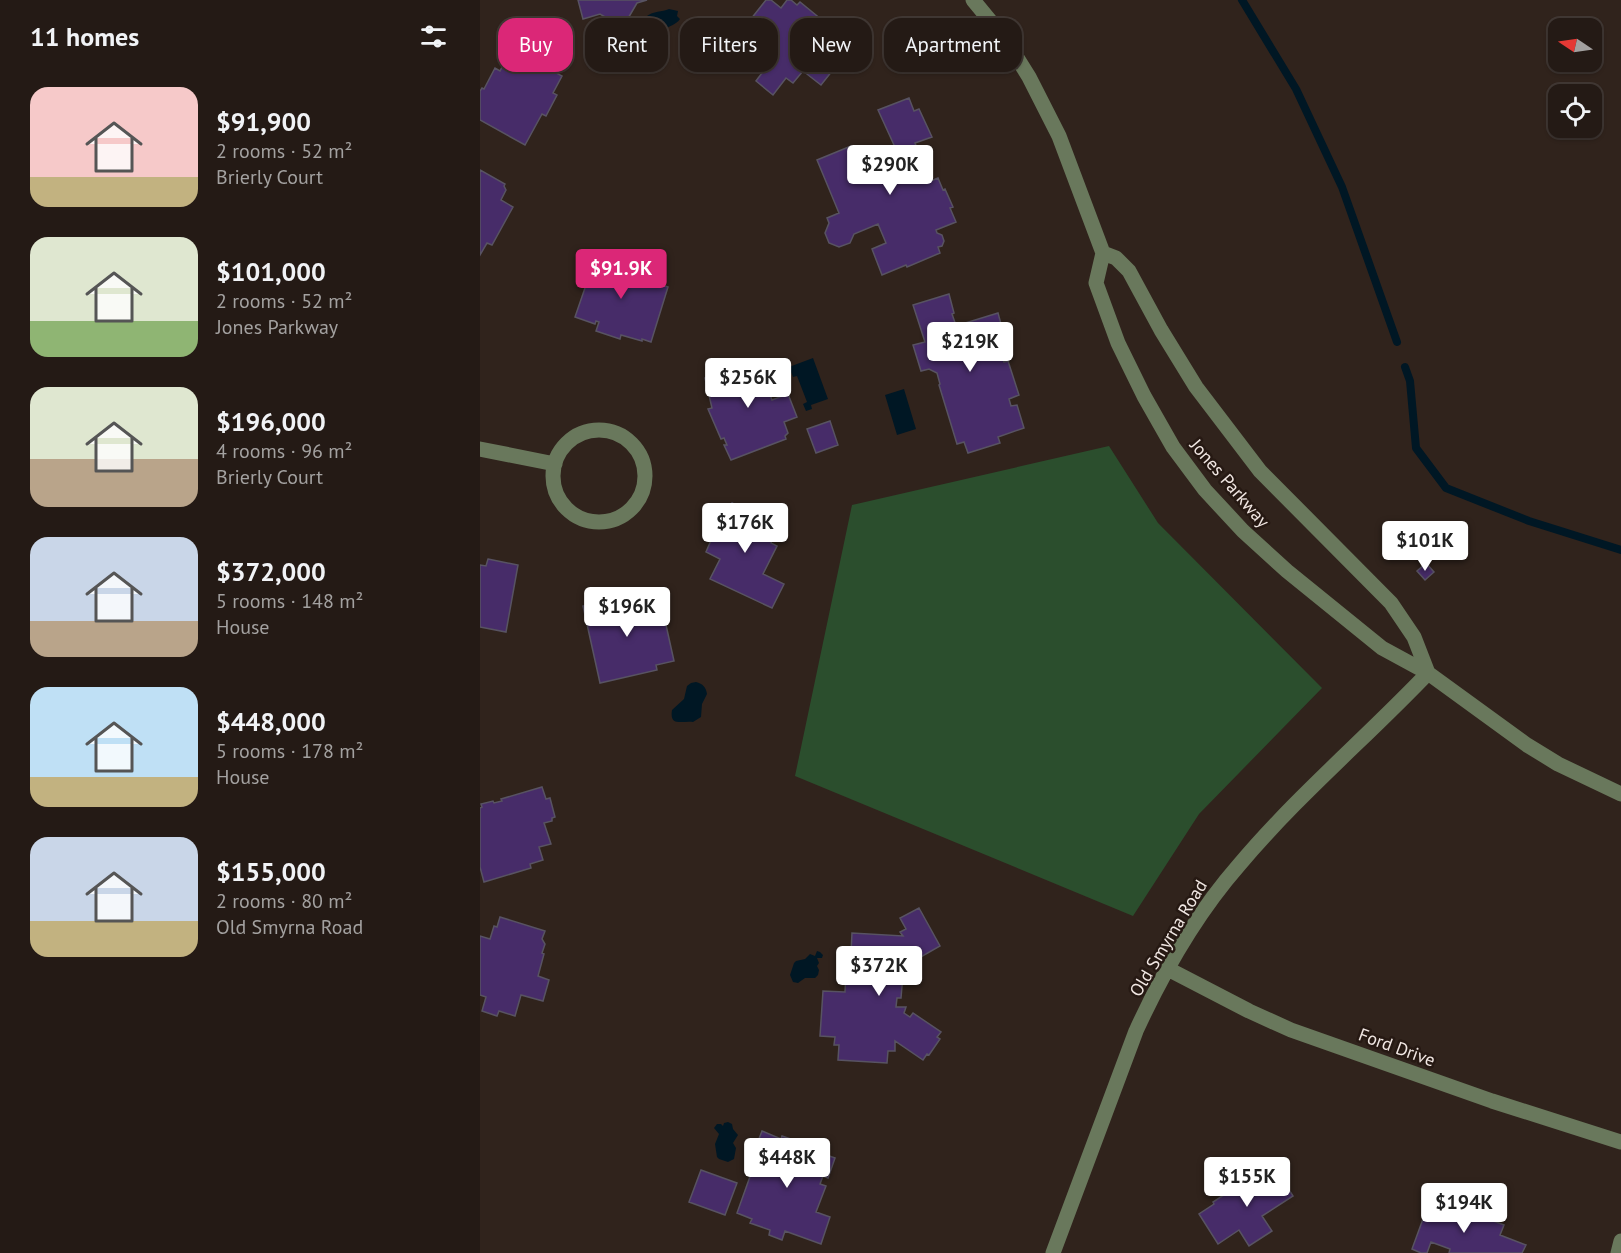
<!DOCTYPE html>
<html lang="en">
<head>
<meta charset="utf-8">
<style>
	body { margin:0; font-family:"PT Sans",sans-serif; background:#2c231e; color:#f1f3f6; height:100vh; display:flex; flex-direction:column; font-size:22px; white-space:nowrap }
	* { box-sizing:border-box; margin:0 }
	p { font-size:20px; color:#a3a1a0 }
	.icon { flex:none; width:33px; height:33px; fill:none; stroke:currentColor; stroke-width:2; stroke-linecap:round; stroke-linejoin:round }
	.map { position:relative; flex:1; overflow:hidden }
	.side { display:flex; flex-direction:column; background:#241a15; width:480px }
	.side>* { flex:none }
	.guide { position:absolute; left:18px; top:18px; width:570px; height:54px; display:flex; gap:12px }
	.needle { width:39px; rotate:283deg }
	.fabs { position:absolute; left:1068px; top:18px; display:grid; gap:12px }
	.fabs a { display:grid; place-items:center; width:54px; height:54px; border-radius:12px; background:#241a15; box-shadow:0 2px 4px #0004,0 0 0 2px #413834; font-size:30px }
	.price { position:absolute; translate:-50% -51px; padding:0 14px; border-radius:6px; background:#fff; color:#222; font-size:20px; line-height:39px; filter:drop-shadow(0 2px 3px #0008) }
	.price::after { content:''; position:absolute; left:50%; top:36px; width:18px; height:14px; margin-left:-9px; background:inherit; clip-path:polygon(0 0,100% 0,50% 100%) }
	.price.on { background:#db2777; color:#fff }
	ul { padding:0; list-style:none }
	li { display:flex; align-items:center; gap:18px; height:150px; padding:0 30px }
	li span { display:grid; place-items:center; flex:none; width:168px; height:120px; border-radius:18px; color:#555 }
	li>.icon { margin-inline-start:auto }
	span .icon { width:72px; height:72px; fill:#fffc; stroke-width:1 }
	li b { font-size:26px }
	h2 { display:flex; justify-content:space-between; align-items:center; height:72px; padding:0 30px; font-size:26px }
	.chip { padding:0 21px; border-radius:18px; background:#241a15; box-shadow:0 2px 4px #0004,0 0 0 2px #413834; font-size:21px; line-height:54px }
	.chip.on { background:#db2777; color:#fff }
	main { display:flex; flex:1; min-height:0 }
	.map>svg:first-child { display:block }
	.green { fill:#2b4e2d }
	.water { fill:#001724 }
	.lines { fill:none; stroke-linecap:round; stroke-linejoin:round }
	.stream { stroke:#001724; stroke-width:8 }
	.building { fill:#472c69; stroke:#585362; stroke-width:1.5 }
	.minor { stroke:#69785c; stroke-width:15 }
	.labels { text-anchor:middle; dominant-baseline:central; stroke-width:5; stroke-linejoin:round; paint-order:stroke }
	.street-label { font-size:18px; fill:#f1e7e3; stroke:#261913 }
</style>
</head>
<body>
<main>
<section class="side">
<h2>11 homes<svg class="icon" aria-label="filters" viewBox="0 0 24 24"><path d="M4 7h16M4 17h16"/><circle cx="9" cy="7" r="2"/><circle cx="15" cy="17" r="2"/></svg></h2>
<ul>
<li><span style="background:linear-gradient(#f6c9c9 75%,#c2b280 0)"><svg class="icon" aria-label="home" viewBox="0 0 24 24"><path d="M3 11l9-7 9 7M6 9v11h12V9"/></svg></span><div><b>$91,900</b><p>2 rooms · 52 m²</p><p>Brierly Court</p></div></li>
<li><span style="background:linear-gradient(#dfe7d0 70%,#8fb573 0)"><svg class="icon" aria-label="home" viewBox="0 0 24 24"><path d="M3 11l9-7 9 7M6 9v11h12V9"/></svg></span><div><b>$101,000</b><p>2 rooms · 52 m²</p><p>Jones Parkway</p></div></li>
<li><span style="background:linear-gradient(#dfe7d0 60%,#b9a48a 0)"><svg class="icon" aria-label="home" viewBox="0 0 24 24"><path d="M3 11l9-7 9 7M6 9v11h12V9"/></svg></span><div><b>$196,000</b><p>4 rooms · 96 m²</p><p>Brierly Court</p></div></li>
<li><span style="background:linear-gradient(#c9d6e8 70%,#b9a48a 0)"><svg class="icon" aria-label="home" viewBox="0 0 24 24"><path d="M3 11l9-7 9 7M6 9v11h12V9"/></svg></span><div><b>$372,000</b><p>5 rooms · 148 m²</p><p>House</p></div></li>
<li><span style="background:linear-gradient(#bfe0f5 75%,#c2b280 0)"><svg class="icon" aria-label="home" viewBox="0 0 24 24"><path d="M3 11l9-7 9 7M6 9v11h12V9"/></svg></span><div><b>$448,000</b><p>5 rooms · 178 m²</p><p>House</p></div></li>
<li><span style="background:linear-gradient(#c9d6e8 70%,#c2b280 0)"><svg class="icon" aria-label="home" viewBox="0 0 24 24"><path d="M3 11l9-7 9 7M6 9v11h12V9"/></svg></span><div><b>$155,000</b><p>2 rooms · 80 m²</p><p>Old Smyrna Road</p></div></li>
</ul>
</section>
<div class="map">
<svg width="1141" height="1253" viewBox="0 0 1141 1253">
	<rect width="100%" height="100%" fill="#30231c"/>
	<path class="green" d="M629,446L678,523L842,688L719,814L653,916L315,776L372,505Z"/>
	<path class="water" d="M189,9L198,11L197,16L200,19C196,25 190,25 184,30C180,35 181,40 178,44C170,52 161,45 158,37L166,24L167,16C173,11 182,12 189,9Z
		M333,358L348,399L331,405L332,409L326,411L323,404L327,402L317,376L313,377L309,367Z
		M424,389L436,429L417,435L405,395Z
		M216,682C223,684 226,687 227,694L222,704L221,717L213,722C204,720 189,728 192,710L204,699L207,686L211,683Z
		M337,951L340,952L343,955L342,958H337L339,963L337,966L339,970L338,975L335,978H325L318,983L313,982L310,975L314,963L316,961L325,959L330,954L335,956Z
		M248,1122L252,1124L253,1129L258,1135L253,1143L256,1148L254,1159L248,1162L239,1159L237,1157L235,1144L239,1134L234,1128L237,1124H241L243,1126L244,1123Z"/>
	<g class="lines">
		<path class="stream" d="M762,0L816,89L862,187L917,342
			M925,367L930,381L936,448L966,488L1049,521L1141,550"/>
	</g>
	<path class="building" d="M98,0H167L157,3L143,27L120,14L103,19Z
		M286,0H291L301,8L307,0H311L317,5L320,2L358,33L353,39L368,51L341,85L323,71L313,83L306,78L293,95L276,81L288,65L275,54L268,62L251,49L265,31L263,29Z
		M37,51L82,76L73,93L77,95L66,116L62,114L45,145L0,120V91L2,88L4,89L15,68L20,71L26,59L31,61Z
		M429,98L434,111L439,109L452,137L435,143L445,169L443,170L448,182L458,178L463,190L465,189L473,207L470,208L476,222L456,230L457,233L462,235L464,241L462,246L458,247L460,253L427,267L426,265L402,275L392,249L406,243L398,224L374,234L370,243L359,247L349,243L345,233L349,223L347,218L359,213L337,160L371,146L380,167L385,166L388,173L391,172L399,176L416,168L408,147L414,145L398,110Z
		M0,170L25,184L24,186L26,190L21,200L33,207L12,245L7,243L0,255Z
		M118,250L144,258L140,271L188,287L171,342L162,339V341L141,335L140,339L116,331L119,322L116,321L115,324L95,317Z
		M469,294L474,313L472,314L480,337L485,335L482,324L518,313L521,324L523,323L531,348L520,351L524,362L528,361L539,395L529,399L531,406L537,405L544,428L518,437L520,443L488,453L484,442L477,444L459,385L460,384L457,373L449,369L441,371L433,345L445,342L433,305Z
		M267,362L269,369L290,362L297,382L287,386L292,400L308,394L317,417L304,422L308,433L305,436L306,439L251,460L244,445H247L244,438L241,439L228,409L232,408L225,378Z
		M350,421L358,445L336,453L327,429Z
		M252,503L300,526L291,543L297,546L283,574L304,584L292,608L230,579L240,559L226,552L232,538L227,535L234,521L239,524L246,510L248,511Z
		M8,559L38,565L26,632L0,627V565L6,566Z
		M946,563L954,572L945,580L937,571Z
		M167,596L169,610L182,607L194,661L176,665L177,670L120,683L103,606L117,603L116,600L130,597L132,604Z
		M62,787L66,799L70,798L75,817L72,818V821L64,823L71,844L59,847L63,860L50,864L51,868L4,882L0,867V808L2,807L1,804L13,801L14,803L22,801L21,799Z
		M439,908L460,946L425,966L419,965L418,973L423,974L421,998H417L416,1007H426L424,1013L430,1017L433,1013L461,1032L457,1037L460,1039L449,1055L447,1054L443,1060L415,1041V1051H408L407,1063L358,1060L359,1045H354L355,1037L340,1036L343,991L365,992L367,953H371L372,933L423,936L420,932L426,929L420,918Z
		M20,917L65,931L62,939L65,944L62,953L64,954L58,976L69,980L63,1001L41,995L35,1016L19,1011L17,1016L2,1011L6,997L0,995V936L10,939L14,926L17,927Z
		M282,1131L301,1139L302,1136L325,1144L324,1147L355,1158L348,1178L343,1176L340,1184L346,1186L336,1212L350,1217L341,1244L305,1231L302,1240L289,1235L290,1230L270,1223L272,1219L257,1213L278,1154L274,1152Z
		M794,1166L813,1196L782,1216L792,1231L769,1246L759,1230L738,1244L719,1214L734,1204L733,1202L768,1179L770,1181Z
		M221,1170L257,1183L245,1215L209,1202Z
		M974,1206L1024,1225L1020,1235L1046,1245L1042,1253H969L970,1249L951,1242L947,1253H941L932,1249L947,1208L970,1216Z"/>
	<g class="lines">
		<path class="minor" d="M493,0L526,40L549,77L579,136L623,253L616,283L638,343L664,396L693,447L725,490L763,531L807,571L902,648L948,673L1047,745L1078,764L1141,794
			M623,253L636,258L649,271L681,330L716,387L780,471L911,603L934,637L948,673
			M73 476a46 46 0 1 1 92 0a46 46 0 1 1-92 0Z
			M0,449L75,464
			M688,969L769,1011L811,1030L1012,1101L1141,1142
			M573,1253L656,1031C683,972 716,914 759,865C817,796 886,738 948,673
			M1138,1253L1141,1241"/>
	</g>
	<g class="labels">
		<g class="street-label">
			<text transform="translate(750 483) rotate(49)">Jones Parkway</text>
			<text transform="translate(688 938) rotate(-59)">Old Smyrna Road</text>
			<text transform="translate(917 1047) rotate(20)">Ford Drive</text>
		</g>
	</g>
</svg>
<div class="fabs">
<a><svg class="needle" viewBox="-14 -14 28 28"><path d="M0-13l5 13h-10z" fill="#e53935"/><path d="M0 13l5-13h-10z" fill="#a3a1a0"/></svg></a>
<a><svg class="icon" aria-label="locate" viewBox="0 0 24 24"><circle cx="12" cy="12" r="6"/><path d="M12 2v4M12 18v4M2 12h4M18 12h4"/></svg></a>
</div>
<b class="price" style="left:410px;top:196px">$290K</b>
<b class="price on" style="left:141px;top:300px">$91.9K</b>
<b class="price" style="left:490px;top:373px">$219K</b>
<b class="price" style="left:268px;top:409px">$256K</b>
<b class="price" style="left:265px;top:554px">$176K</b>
<b class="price" style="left:945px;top:572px">$101K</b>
<b class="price" style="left:147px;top:638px">$196K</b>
<b class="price" style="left:399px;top:997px">$372K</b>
<b class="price" style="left:307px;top:1189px">$448K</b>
<b class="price" style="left:767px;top:1208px">$155K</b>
<b class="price" style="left:984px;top:1234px">$194K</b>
<div class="guide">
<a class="chip on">Buy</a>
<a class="chip">Rent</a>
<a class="chip">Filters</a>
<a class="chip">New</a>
<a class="chip">Apartment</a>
</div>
</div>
</main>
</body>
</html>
